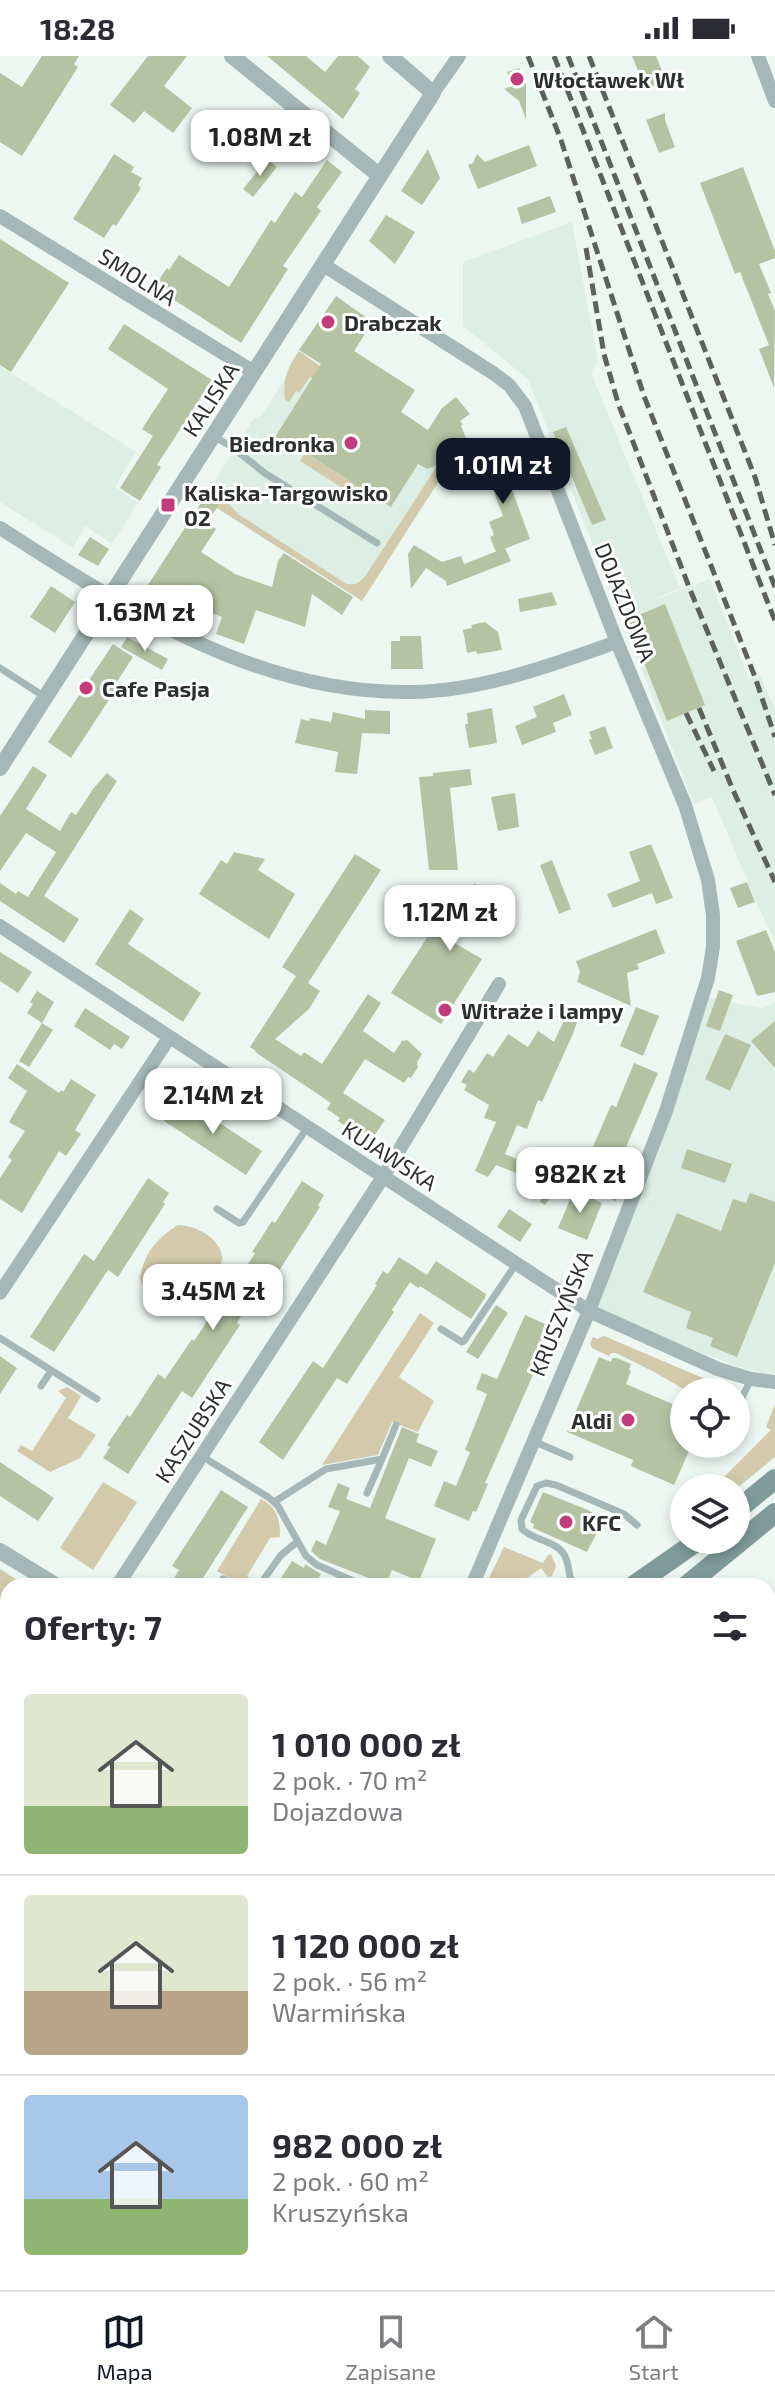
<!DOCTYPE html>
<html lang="pl">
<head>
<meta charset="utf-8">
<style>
	body { margin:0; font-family:"Exo 2",sans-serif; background:#f7f7f7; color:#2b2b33; height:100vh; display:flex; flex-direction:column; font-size:30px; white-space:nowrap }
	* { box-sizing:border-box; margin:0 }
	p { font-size:26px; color:#7c7c81 }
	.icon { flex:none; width:44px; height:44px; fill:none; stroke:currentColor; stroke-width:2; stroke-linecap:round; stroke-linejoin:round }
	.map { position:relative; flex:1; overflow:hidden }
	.details { position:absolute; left:0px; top:1522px; width:776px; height:712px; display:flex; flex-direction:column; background:#fff; border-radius:24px 24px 0 0; box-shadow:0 4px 12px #0003 }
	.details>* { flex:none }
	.tools { position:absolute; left:670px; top:1322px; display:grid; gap:16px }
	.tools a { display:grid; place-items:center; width:80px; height:80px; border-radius:50%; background:#fff; box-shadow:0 4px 12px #0003; font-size:40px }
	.price { position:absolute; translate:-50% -68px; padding:0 18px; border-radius:16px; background:#fff; color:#222; font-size:26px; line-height:52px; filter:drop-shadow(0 2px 4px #0008) }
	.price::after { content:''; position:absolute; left:50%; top:48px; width:24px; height:18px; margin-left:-12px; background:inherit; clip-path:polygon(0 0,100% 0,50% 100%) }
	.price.current { background:#111827; color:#fff }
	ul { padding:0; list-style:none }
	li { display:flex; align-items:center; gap:24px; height:200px; padding:0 24px }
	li+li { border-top:2px solid #e1e1e2 }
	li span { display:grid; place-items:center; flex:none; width:224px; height:160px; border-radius:8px; color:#555 }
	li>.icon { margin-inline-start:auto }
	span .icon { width:96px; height:96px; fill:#fffc; stroke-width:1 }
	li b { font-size:34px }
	h2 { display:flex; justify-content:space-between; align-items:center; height:96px; padding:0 24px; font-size:34px }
	.status { display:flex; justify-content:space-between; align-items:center; height:56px; padding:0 40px; background:#fff; direction:ltr }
	.status svg { height:22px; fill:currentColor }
	.dock { display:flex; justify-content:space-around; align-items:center; height:112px; border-top:2px solid #e1e1e2; background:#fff; font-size:22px; color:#7c7c81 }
	.dock a { display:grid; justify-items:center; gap:4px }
	.dock .current { color:#111827 }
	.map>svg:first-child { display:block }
	.built { fill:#ddefe4 }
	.green { fill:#d2caaa }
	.building { fill:#b5c3a3 }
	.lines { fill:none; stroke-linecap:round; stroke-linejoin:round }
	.service { stroke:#a5b8b7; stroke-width:7 }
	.minor { stroke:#a5b8b7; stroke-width:14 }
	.tertiary { stroke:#a5b8b7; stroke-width:16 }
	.secondary { stroke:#7e9b9a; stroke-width:20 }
	.rail { stroke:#5c615e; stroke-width:5; stroke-dasharray:12 6; stroke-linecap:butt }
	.poi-dot { fill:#c23b7a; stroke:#fff; stroke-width:3 }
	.labels { text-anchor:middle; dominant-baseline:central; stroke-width:6; stroke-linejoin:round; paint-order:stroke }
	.poi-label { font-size:22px; font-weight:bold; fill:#2c302e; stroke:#fff; text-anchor:start }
	.street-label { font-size:22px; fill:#2c302e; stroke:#fff }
</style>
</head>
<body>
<div class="status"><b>18:28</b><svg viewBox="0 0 49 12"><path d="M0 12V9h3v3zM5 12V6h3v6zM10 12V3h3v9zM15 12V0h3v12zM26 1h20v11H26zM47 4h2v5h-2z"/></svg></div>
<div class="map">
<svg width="775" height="2234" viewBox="0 0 775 2234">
	<rect width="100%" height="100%" fill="#edf7f1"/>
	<path class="built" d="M572,166L598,305L591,317L680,532L646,547L710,523L749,623L760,619L775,653V885L757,848L712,741L694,748L528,323L463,270V206Z
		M293,302L451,406L362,545L203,443L254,362L261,360L283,326Z
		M0,310L136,396L115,431L138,447L112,488L85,470L73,492L0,446Z
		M709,942L762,952L775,946V1318L751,1315L679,1289L598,1253Z
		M775,1569V2234H628L627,2226H768V1571Z
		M220,2226H382L401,2234H216Z"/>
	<path class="green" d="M299,295L450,402L451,406L362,545L217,452L227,436L229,448L238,458L345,527C355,531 360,526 366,519L441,404L310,321L299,337L296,335L289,346L285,344C282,324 288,311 299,295Z
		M305,397L360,431L355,440L300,405Z
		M178,1169C195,1169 218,1181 222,1199C223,1206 219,1211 216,1217C212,1223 209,1233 203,1239C193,1249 174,1249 161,1243C151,1239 143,1233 140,1222C144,1197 157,1182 178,1169Z
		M420,1257L434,1267L399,1321L434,1345L418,1376L392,1366L378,1399L322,1409Z
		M604,1280L717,1328L714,1336H700L687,1329L685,1334L656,1317L616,1297H611L609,1300L592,1292L590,1287L593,1281L597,1283Z
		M67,1331L81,1340L68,1362L96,1379L80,1402L50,1416L17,1395L21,1389L32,1395L66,1342L58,1335Z
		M775,1348V1401L736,1433L713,1432L771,1374L766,1371Z
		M103,1426L137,1446L93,1514L60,1492Z
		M261,1443C278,1452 280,1464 280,1481L270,1482L247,1520L253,1525L240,1528L217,1515Z
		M504,1491L543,1507L548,1499L551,1498L556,1510L552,1520L548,1521L541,1512L516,1530H485Z
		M0,1513L27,1530H8V1731L0,1728Z"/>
	<path class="building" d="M42,0H79L74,8L78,11L22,100L0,86V17L22,31Z
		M148,0H187L164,30L192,52L173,77L144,55L134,67L110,49Z
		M267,0H306L325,16L338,0H358L370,11L355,33L360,37L343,63Z
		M632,0H656L666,25L640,35L636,24L641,22Z
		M519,12L525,25L526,24V63L519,45L504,33L512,30L507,16Z
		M665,57V64L675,91L659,97L646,64Z
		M529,89L537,110L478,133L468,109L473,107L477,98L485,106Z
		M428,93L440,122L422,149L401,135Z
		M114,98L134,111L131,116L142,122L138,129L141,132L116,170L113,168L104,182L73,163Z
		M267,103L277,111L253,141L243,133Z
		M327,104L342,116L317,151L321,155L283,210L288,213L241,287L154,231L167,212L169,214L179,199L229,231L271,164L275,167L295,136L302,141Z
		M743,111L775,195V202L759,208L771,237L768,238L775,255L774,332L759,293L769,289L740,216L735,218L700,127Z
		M550,140L556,156L522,168L517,152Z
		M386,159L415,176L395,208L369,185Z
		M0,183L69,227L11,316L0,309Z
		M336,240L367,262L360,271L367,275L354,295L415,334L401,356L428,374L442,352L456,341L470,358L460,365L463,368L461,370L472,396L427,413L418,408L391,451L287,385L283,393L272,386L321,308L299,294Z
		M124,268L212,324L157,409L161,411L140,445L120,432L153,380L142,373L168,333L108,293Z
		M566,371L606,464L592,469L553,376Z
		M499,398L530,483L496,496L490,481L494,479L489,466L503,460L489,423L482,426L475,406Z
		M214,427L227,436L207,467L216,473L201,496L235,518L272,531L278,505L284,497L353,541L342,559L312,538L305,571L256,554L244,588L216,578L222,561L194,550L188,564L142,538Z
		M90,481L109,493L98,510L78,499Z
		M414,489L442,506L461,500L464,508L505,492L511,505L447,530L446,525L426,512L411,533L408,498Z
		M51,530L75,546L55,577L30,561Z
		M552,536L557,549L520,556L518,543Z
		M665,548L705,649L667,665L627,564Z
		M485,566L498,576L502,594L477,598L476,595L467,597L463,574L472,572L471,569Z
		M400,580H421L423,613H391V585H400Z
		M127,581L168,603L162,614L121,591Z
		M113,588L133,601L113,632L116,633L71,702L48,686Z
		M564,638L572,659L553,667L556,676L522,689L515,670L537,661L533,651Z
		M492,652L497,687L469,692L465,668H468L467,657Z
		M365,654L390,655V678L362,677L357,718L335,716L338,696L295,687L301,663L309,665L310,662L331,666L333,656L365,663Z
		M605,670L613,692L595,699L589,684L592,683L589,676Z
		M33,710L47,719L26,753L60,775L71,756L76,759L93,733L107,717L117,725L44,840L79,863L64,887L0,845V827L16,838L18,835L28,841L56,796L26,777L0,815V760Z
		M470,713L472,729L450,732L458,814H429L419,721L433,720V717Z
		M515,737L519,771L498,775L491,741Z
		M651,788L673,842L656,848L652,837L613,852L607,838L640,825L629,796Z
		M234,796L265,803L258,814L295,838L269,883L199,838L221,804L227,808Z
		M355,798L381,814L308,927L320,935L309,953L275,983L301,1000L304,996L322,1008L368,938L381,947L363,975L394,997L402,985L407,984L422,998L417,1006L418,1011L411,1022L408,1021L404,1027L365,1003L343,1037L385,1064L372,1083L359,1074L356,1077L338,1065L340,1062L327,1053L331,1047L255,996L256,995L250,991L296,920L282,911Z
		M552,804L571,853L559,858L540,809Z
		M747,826L755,846L738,852L730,832Z
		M475,828L493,839L499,838L514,851L509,859L512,873L504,868L496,880L468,862L453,886L482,903L441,968L391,937L458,834Z
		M130,853L144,863L128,888L201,937L183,966L95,908Z
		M656,873L665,897L637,908L639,913L627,917L631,950L577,926L580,916L576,905Z
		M766,874L775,896V936L757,940L736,885Z
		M0,896L32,916L18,937L0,925Z
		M719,934L733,939L720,975L706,970Z
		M37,935L54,946L42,967L27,957L33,948L30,946Z
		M636,951L659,960L643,1000L620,990Z
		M85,952L130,981L122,993L114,988L110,994L74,970Z
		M568,956L579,961L572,980L542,1046L538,1044L527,1073L517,1069L505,1098L552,1118L556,1109L569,1115L545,1149L540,1146L544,1136L526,1129L529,1122L496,1109L488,1121L475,1115L496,1066L484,1062L489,1049L464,1034L467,1029L461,1026L469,1013L474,1017L487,997L493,1001L508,978L528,991L538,975L554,986Z
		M775,965V1012L751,985Z
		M42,967L53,974L29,1011L19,1005Z
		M725,978L751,989L730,1035L705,1023Z
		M634,1007L658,1017L620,1105L592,1093L611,1049L616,1051Z
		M17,1008L59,1037L61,1034L63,1036L71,1023L96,1039L75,1074L81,1078L66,1100L59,1095L22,1157L0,1143V1122L12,1104L8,1101L25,1075L9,1066L27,1035L8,1022Z
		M180,1041L262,1095L246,1119L164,1065Z
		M687,1093L732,1108L725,1127L681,1112Z
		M606,1114L626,1122L616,1145L596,1137Z
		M148,1122L169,1137L163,1146L165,1148L118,1221L108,1214L54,1296L30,1281L84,1198L94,1205Z
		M302,1125L324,1139L318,1149L320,1151L273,1224L268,1220L243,1257L237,1267L240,1269L192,1342L182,1335L128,1418L103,1402L110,1391L107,1389L127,1359L130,1361L158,1318L165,1323L192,1283L194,1285L222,1243L228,1247L253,1211L248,1208L255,1197L252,1196L272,1165L275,1167Z
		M574,1134L602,1147L587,1184L558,1172Z
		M750,1137L775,1146V1207L737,1301L710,1290L713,1282L686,1272L691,1256L643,1236L677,1157L721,1175L733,1143L746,1147Z
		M509,1153L532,1168L520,1186L497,1171Z
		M399,1201L427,1219L436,1205L486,1238L485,1242L471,1263L420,1230L418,1232L410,1226L392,1254L394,1256L347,1328L337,1322L283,1404L259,1386L313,1305L323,1312L377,1229L375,1228L383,1215L388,1218Z
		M496,1249L508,1257L478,1303L466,1296Z
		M525,1259L545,1268L541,1279L543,1280L530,1310L536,1312L485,1427L488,1428L476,1456L473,1455L469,1465L434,1450L444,1425L456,1430L470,1396L465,1394L487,1338L476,1333L482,1317L497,1323Z
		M0,1300L17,1312L0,1338Z
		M599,1301L611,1306L612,1302H617L631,1308L629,1314L631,1315L626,1328L684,1353V1388H692L674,1429L631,1410L633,1404L567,1376Z
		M402,1371L419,1378L416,1386L438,1395L431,1411L409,1402L385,1462L436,1483L419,1525L392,1514L386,1529L320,1503L311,1495L316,1484L326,1489L340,1455L328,1451L338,1427L350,1432L346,1443L370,1452Z
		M0,1406L54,1442L38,1465L0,1440Z
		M221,1434L248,1451L198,1530H169L179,1514L172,1510Z
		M543,1436L588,1454L596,1459L595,1462L603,1465L587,1496L533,1472L534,1468L530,1466Z
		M292,1505L304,1512L305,1508L321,1518L314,1530H276Z"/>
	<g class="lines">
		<path class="service" d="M215,381L232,391L266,418L377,487
			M0,612L45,641
			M217,1153L239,1167L243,1166L307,1072
			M441,1273L462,1286L464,1285L516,1208
			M0,1282L97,1343
			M41,1330L51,1315
			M736,1354L751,1323
			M533,1385L570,1401
			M203,1401L268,1441L278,1450L306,1500L317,1509L365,1530
			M367,1437L382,1403
			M274,1446L326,1413L382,1403L396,1369
			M223,1523L235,1530
			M259,1530L281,1499L297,1486
			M573,1530C568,1520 570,1506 563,1497C555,1485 533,1484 522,1473L521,1464L537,1430L546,1427L556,1429L624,1458L637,1469
			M768,1785L773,1837
			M0,1980L8,1984
			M768,1989L775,1988
			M217,2226L235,2234"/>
		<path class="minor" d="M758,0L775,45
			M433,37L459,0
			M0,160L254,316
			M322,208L493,317L509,329L525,350L617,586L685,749L708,824L713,859V891L708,922L666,1055L589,1255L472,1530
			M0,472C125,552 257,639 411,636C483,635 551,609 617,586
			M0,870L589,1255L718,1313L751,1323L775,1326
			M0,1237L169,982
			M117,1530L383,1121L499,928
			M0,2082L8,2084"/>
		<path class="tertiary" d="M232,0L380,120
			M0,712L433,37L390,0
			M0,1495L57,1530
			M0,1754L8,1757"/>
		<path class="secondary" d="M736,1455L775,1423
			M633,1530L699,1484
			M686,1530L775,1457
			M147,2234L151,2226
			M179,2234L183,2226"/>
		<path class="rail" d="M528,0L561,84L644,340L755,621L775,681
			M554,0L775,565
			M568,0L775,531
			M589,0L755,421L775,489
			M586,192L604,298L618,347L689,531L775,739
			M699,652L733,734L775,826
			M686,657L714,715"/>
	</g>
	<g class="poi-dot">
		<circle cx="517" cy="23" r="8"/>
		<circle cx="328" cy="266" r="8"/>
		<circle cx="351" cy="387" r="8"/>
		<rect x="160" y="441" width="16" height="16" rx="4"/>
		<circle cx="86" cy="632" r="8"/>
		<circle cx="445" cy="954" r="8"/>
		<circle cx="628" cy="1364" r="8"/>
		<circle cx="566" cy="1466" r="8"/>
	</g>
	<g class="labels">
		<g class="poi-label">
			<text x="533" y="23">Włocławek Wł</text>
			<text x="344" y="266">Drabczak</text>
			<text x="335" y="387" text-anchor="end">Biedronka</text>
			<text x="184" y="436">Kaliska-Targowisko<tspan x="184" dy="25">02</tspan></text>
			<text x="102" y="632">Cafe Pasja</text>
			<text x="461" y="954">Witraże i lampy</text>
			<text x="612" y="1364" text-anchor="end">Aldi</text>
			<text x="582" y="1466">KFC</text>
		</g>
		<g class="street-label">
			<text transform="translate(138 220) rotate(32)">SMOLNA</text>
			<text transform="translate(210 343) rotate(-57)">KALISKA</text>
			<text transform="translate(626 546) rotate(68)">DOJAZDOWA</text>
			<text transform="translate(390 1099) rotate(33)">KUJAWSKA</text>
			<text transform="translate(560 1257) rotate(-68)">KRUSZYŃSKA</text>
			<text transform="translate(192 1374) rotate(-57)">KASZUBSKA</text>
		</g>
	</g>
</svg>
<div class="tools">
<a><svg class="icon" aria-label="locate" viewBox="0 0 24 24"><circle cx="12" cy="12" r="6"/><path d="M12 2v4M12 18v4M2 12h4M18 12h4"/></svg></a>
<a><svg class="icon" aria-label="layers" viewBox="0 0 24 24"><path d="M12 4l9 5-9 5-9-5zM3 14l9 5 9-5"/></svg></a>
</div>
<b class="price" style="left:260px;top:122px">1.08M zł</b>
<b class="price current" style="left:503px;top:450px">1.01M zł</b>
<b class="price" style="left:145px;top:597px">1.63M zł</b>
<b class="price" style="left:450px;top:897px">1.12M zł</b>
<b class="price" style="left:213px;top:1080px">2.14M zł</b>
<b class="price" style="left:580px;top:1159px">982K zł</b>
<b class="price" style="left:213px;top:1276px">3.45M zł</b>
<section class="details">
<h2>Oferty: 7<svg class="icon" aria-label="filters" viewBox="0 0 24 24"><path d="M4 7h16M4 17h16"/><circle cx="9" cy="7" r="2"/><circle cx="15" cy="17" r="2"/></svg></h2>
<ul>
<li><span style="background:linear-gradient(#dfe7d0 70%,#8fb573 0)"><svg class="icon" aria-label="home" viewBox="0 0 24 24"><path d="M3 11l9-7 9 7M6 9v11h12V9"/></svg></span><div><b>1 010 000 zł</b><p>2 pok. · 70 m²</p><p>Dojazdowa</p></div></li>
<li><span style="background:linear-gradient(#dfe7d0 60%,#b9a48a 0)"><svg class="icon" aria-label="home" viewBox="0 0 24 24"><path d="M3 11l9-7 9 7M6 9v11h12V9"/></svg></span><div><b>1 120 000 zł</b><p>2 pok. · 56 m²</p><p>Warmińska</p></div></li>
<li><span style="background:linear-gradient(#a9c7e8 65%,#8fb573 0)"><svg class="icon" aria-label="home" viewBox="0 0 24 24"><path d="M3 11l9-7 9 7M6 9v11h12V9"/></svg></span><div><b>982 000 zł</b><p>2 pok. · 60 m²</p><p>Kruszyńska</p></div></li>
</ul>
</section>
</div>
<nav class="dock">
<a class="current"><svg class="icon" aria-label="map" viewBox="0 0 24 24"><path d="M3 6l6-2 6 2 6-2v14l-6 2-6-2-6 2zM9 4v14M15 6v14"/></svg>Mapa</a>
<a><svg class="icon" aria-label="saved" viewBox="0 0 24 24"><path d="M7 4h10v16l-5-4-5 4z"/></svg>Zapisane</a>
<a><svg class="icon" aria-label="home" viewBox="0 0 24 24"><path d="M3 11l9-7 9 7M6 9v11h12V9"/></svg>Start</a>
</nav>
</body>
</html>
